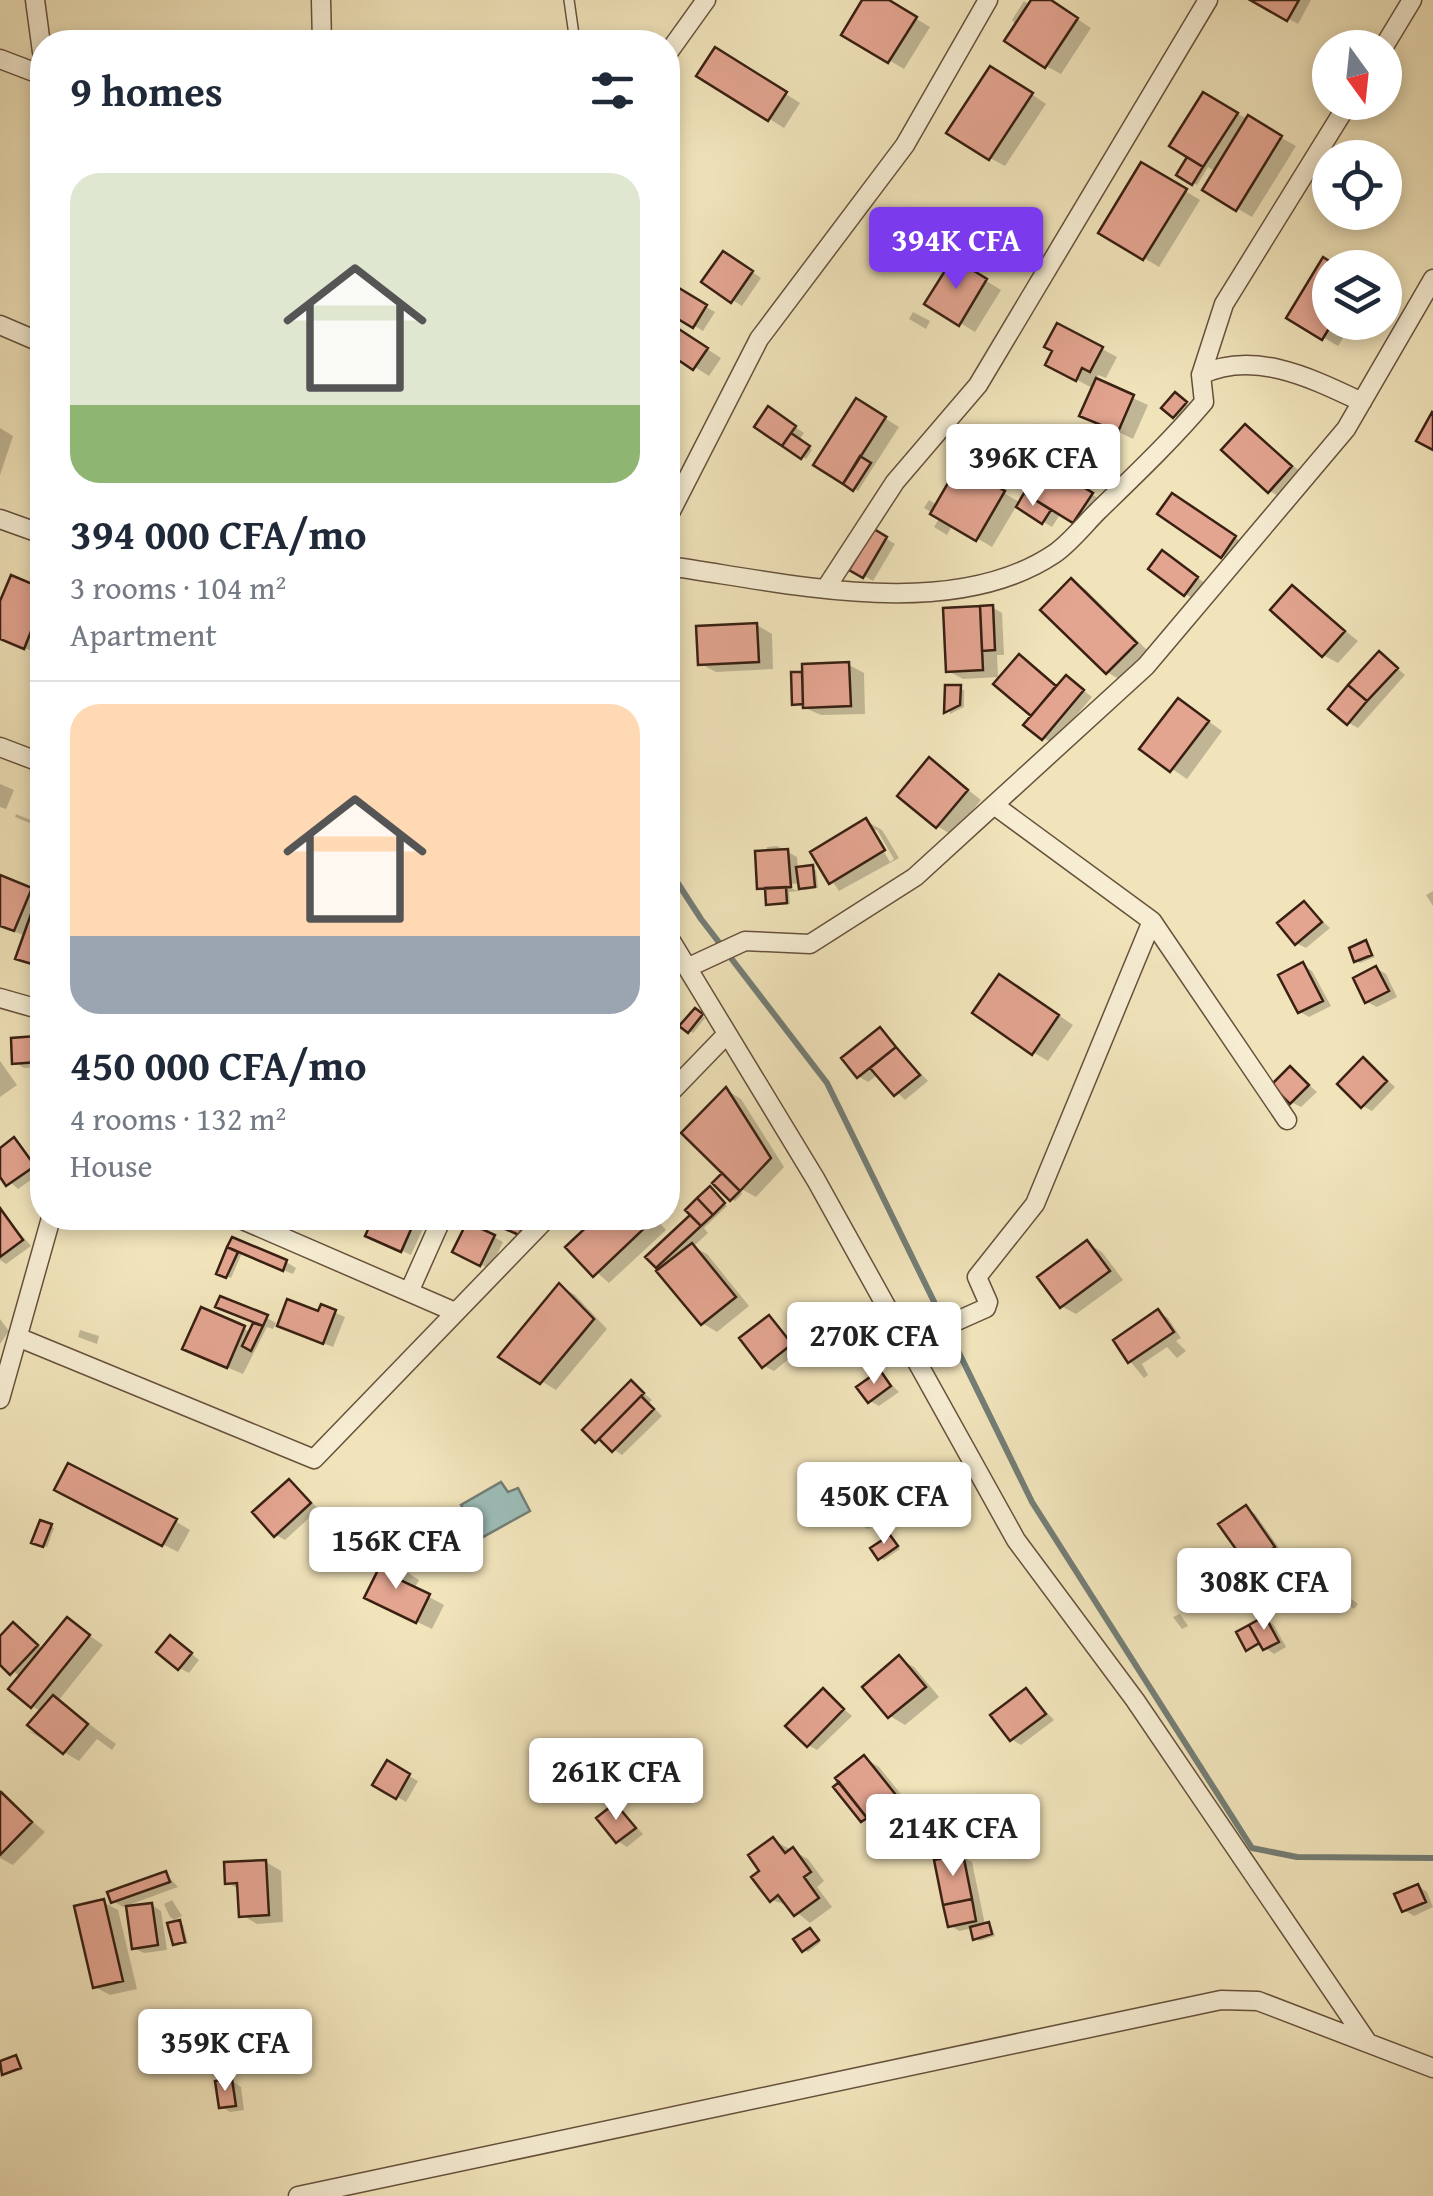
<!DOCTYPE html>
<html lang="en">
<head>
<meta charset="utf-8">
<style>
	body { margin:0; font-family:"Gentium Book Plus",serif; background:#f2f2f3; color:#1f2937; height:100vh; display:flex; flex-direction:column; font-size:38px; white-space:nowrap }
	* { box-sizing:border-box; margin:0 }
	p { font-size:32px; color:#747a83 }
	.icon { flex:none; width:55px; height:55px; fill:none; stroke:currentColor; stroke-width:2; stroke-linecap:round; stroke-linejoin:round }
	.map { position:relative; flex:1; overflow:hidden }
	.drawer { position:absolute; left:30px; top:30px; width:650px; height:1200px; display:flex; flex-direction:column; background:#fff; border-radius:40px; box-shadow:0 5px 15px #0003 }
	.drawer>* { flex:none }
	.needle { width:65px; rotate:165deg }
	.fabs { position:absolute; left:1312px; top:30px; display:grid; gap:20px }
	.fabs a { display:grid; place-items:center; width:90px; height:90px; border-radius:50%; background:#fff; box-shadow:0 5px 15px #0003; font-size:50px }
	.price { position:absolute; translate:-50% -85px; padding:0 22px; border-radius:10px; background:#fff; color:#222; font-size:32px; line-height:65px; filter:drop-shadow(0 2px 5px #0008) }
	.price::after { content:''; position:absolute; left:50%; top:60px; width:30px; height:22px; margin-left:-15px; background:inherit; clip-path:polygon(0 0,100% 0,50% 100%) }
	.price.current { background:#7c3aed; color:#fff }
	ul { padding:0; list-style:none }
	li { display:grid; align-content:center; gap:20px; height:530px; padding:0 40px }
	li+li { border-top:2px solid #e0e1e3 }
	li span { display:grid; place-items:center; height:310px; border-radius:30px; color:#555 }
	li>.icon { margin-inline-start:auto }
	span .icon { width:180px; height:180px; fill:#fffc; stroke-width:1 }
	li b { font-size:42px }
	h2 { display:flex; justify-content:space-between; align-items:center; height:120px; padding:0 40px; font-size:42px }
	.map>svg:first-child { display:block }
	.water { fill:#9cbdb8; stroke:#747e76; stroke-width:2.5 }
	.shadow { fill:#0003; fill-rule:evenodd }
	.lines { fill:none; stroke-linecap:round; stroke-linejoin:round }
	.stream { stroke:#747e76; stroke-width:6 }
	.building { fill:#e3a490; stroke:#392012; stroke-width:2.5 }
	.lane-casing { stroke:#67513c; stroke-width:12 }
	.street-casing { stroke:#67513c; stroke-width:21 }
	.lane { stroke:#f6edd3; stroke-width:9 }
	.street { stroke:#f6edd3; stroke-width:18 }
</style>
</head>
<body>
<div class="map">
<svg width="1433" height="2196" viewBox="0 0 1433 2196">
	<rect width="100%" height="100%" fill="#f1e4bb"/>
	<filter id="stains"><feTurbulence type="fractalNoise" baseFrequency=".002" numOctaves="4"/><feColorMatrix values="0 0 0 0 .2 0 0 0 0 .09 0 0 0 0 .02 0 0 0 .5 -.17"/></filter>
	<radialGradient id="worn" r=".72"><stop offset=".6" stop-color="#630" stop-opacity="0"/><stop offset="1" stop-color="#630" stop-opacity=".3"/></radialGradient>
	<path class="water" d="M501,1482L508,1492L518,1488L530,1511L483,1537L461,1505Z"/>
	<path class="shadow" d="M865,0H885L930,27L904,69L845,34Z
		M1034,0H1048L1091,28L1061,74L1046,66L1012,20L1024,1L1030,5Z
		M1255,0H1311L1298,24Z
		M730,59L800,103L784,128L699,75Z
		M1006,77L1046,104L1005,166L990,158Z
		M1204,95L1296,146L1252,217L1205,189L1216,172L1208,167L1197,185L1180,174L1191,156Z
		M1142,165L1200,200L1159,267L1101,232Z
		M733,259L761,278L742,306L705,282Z
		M954,261L1001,290L975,332L928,303Z
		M1330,268V322H1353L1338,346L1289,317Z
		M680,292L715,312L703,331L668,310Z
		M913,312L930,321L926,329L909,319Z
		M668,324L721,358L709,376L668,350Z
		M1102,349L1117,357L1106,378L1098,375L1095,381L1148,405L1133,439L1083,415L1094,389L1048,364Z
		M1179,398L1189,406L1178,418L1174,416Z
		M857,401L899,427L858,491L816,464Z
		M778,415L804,433L799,440L812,450L806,459L757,426Z
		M1245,427L1306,476L1284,500L1270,491Z
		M0,428L13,436L0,475Z
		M1045,466L1106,503L1089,530L1061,513L1052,527L1017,505L992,547L953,524L947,535L934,527L940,517L924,508L929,500L938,506L960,468L1021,503Z
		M1188,505L1249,547L1237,565L1222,556Z
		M875,532L895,544L873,581L852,569Z
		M1172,558L1206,584L1194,599L1185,594Z
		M13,578L42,591V655L0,638V609Z
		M1071,582L1086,590L1150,653L1122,681L1107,672Z
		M1293,588L1358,641L1338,663L1323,655Z
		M992,607L1002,613L1004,655H997L998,677L963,679L948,671Z
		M757,625L772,634L773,669L716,672L701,664Z
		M1380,654L1405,675L1358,728L1349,723Z
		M1020,658L1059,687L1075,684L1092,697L1053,743L1043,738Z
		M849,665L864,673L865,714L821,715L794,703L801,675Z
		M948,688L964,690V707L950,714Z
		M1193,710L1222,731L1187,779L1143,749Z
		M930,760L981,800L952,835L937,826Z
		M0,784L14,790L6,809L0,807Z
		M16,814L33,821L32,824L15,817Z
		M866,821L882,830L899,858L839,891L813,853ZM871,830H877L894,859L890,862Z
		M777,846L797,857L798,869L816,870L818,888L805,890L803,883L780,885L799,891L789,892L790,904L773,905L768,892L760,887L767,847Z
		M0,878L42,895L37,918L42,920V968L18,958L26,936L0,926Z
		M1433,891V906L1426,895Z
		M1304,904L1330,928L1306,948L1296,943Z
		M1366,943L1375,957L1360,963L1356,960Z
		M1303,965L1312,971L1331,1006L1309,1017L1300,1012Z
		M1376,968L1386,974L1397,997L1377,1007L1367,1002Z
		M1015,985L1073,1025L1048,1061L1033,1052Z
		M668,1000L674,1017L668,1020Z
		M695,1011L705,1018L693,1033L683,1026Z
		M880,1030L928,1081L905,1100L879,1074L868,1082L858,1076Z
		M36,1038L42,1042V1067L24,1068L15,1062Z
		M1364,1060L1395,1087L1372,1111L1363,1106Z
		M0,1061L17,1085L0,1097Z
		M1291,1069L1317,1092L1301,1107L1291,1102Z
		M726,1090L741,1099L784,1167L756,1197L736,1186L742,1194L735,1201L731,1199L726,1173Z
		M15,1140L42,1172L18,1189L0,1173V1151Z
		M714,1192L727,1206L704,1228L708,1233L693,1247L707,1254L749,1306L717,1332L702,1323L658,1266Z
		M0,1210L31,1246L6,1264L0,1260Z
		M376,1218H417L426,1222L411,1255L368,1235Z
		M484,1218H545L535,1241Z
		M600,1218H655L666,1230L609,1283L568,1247Z
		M494,1237L503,1242L490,1269L465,1257Z
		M233,1240L286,1262L296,1268L293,1274L242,1253L231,1278L219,1273L228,1251L239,1253L230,1247Z
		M1087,1243L1102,1252L1123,1280L1076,1314L1061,1306Z
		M560,1286L575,1295L607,1329L556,1390L502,1357Z
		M842,1306L853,1317L843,1326L832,1316Z
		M322,1307L345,1317L333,1347L289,1330L319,1314Z
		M202,1310L251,1332L256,1322L267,1318L276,1323L273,1329L267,1327L243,1374L200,1356Z
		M1158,1312L1168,1318L1181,1338L1176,1341L1186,1351L1177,1358L1167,1347L1142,1364L1148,1375L1144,1378L1130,1361Z
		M769,1318L800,1350L774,1371L764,1366Z
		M0,1319L9,1331L0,1344Z
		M80,1330L99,1336L97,1344L78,1337Z
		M880,1373L899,1392L879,1406L870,1401Z
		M632,1383L652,1400L649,1403L662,1416L622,1455L585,1430Z
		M289,1482L319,1509L285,1540L276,1535Z
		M72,1498L175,1521L190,1530L178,1552Z
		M1246,1508L1255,1514L1283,1553L1260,1570L1248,1561L1239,1567L1230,1557L1240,1550Z
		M880,1510L887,1516L868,1529L864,1527L861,1523Z
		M51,1526L54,1528L47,1547L38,1544Z
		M400,1528L412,1534L401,1552L412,1562L388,1549Z
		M325,1536L336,1542L328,1555L317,1548Z
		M890,1537L900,1549L884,1560L880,1558Z
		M405,1571L419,1580L414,1589L444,1605L432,1629L382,1605Z
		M1349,1597L1358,1604L1354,1609L1344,1602Z
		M1180,1614L1188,1626L1182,1629L1173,1617Z
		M1265,1619L1274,1625L1286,1647L1274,1654L1262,1645L1248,1649L1240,1633Z
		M67,1620L103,1645L58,1701L116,1744L112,1750L97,1739L79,1761L27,1730L37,1734L42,1712L32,1706L21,1677L0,1661V1639L14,1625L43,1649Z
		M180,1644L199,1660L189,1673L179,1668Z
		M899,1659L914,1667L939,1697L905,1725L890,1716Z
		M823,1691L852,1716L817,1750L808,1745Z
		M1026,1691L1054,1720L1021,1745L1011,1739Z
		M864,1758L879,1767L913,1809L888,1830L871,1819L863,1820Z
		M388,1764L418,1781L406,1802L376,1784Z
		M2,1796L45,1832L13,1865L0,1858Z
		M616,1806L643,1834L627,1847L618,1841Z
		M773,1840L808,1859L824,1881L817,1887L832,1907L810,1923L789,1906L772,1900L763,1871Z
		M962,1857L972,1862L985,1925L992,1927L995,1936L979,1941L973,1928L959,1931L950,1925Z
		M266,1862L281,1871L283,1922L257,1924L242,1915L240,1890L228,1883Z
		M166,1874L178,1887L123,1907L113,1901Z
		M1418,1886L1427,1892L1433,1907L1414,1916L1404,1910Z
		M172,1900L182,1916L174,1920L183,1925L188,1944H175L179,1923L170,1917L164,1904Z
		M103,1902L118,1910L137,1989L110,1995L95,1987Z
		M152,1905L161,1911L167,1950L144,1953L134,1948Z
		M810,1931L821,1942L808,1952L804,1950Z
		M16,2058L23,2070L4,2073Z
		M232,2081L241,2087L244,2110L230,2112L221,2106Z"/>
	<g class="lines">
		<path class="stream" d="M668,868L701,919L827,1083L1032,1502L1252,1848L1297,1857L1433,1858"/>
	</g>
	<path class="building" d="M862,0H889L917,17L888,63L841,35Z
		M1031,0H1051L1078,18L1045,68L1004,41Z
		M1250,0H1299L1287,21Z
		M715,47L787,92L768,121L696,76Z
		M990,66L1033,93L989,160L946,133Z
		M1203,92L1238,113L1203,167L1169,146Z
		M1248,115L1282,136L1236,211L1202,190Z
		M1187,157L1203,167L1192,185L1176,175Z
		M1141,162L1187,189L1143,260L1098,233Z
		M723,251L753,271L731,303L701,282Z
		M1323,257L1340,268H1330L1333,322L1322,340L1286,318Z
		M953,258L987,279L959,326L924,304Z
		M679,288L707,305L693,328L668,313Z
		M668,322L708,348L693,370L668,353Z
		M1057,323L1103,347L1090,372L1082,368L1076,381L1045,365L1052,351L1044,347Z
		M1096,378L1134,395L1118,432L1079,416Z
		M1175,392L1187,402L1173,418L1161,408Z
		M856,398L886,417L843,484L813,465Z
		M768,406L796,426L782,446L754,427Z
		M1432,412L1433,413V450L1416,441Z
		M1245,424L1292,466L1268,493L1221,450Z
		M791,433L810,446L801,459L782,446Z
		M860,456L871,463L853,491L843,484Z
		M1044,463L1093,493L1073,523L1024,493Z
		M959,464L1005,491L976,541L930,514Z
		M1024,493L1051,510L1042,524L1016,507Z
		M1172,493L1236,536L1221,558L1157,514Z
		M874,529L887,537L863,578L849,570Z
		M1162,550L1198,577L1184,596L1148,569Z
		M11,575L42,588V604L24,649L0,639V601Z
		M1071,578L1137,643L1106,674L1040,610Z
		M1292,585L1345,631L1322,657L1270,610Z
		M993,605L995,650L982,651L980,606Z
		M980,606L983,670L946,672L943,608Z
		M757,623L759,662L698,665L696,626Z
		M1379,651L1398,668L1367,701L1348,685Z
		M1019,654L1056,686L1031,716L993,684Z
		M849,662L851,706L803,708L802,664Z
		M791,672H802L803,704L792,705Z
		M1066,675L1084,690L1042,740L1023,725Z
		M945,685H961L960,705L944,713Z
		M1348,685L1367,701L1347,725L1328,709Z
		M1178,698L1209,721L1170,772L1139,749Z
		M929,757L968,790L936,828L897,796Z
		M866,818L885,850L829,884L810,852Z
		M788,849L791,887L757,889L755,851Z
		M813,865L815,887L799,889L796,867Z
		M0,875L32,888L14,931L0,926Z
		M786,887L787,903L766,905L765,888Z
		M1304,901L1322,922L1295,945L1277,923Z
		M31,914L42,917V967L15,959Z
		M1366,940L1372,955L1354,962L1349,948Z
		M1303,962L1323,1001L1298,1013L1278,975Z
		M1376,966L1389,991L1365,1003L1353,978Z
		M999,974L1059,1015L1032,1055L972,1013Z
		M695,1008L703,1014L688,1033L679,1026Z
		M880,1027L896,1047L857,1078L841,1058Z
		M36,1036L38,1062L12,1064L11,1038Z
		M896,1047L920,1075L894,1096L870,1068Z
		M1363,1057L1387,1081L1361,1108L1337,1084Z
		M1290,1066L1309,1085L1290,1104L1271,1085Z
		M726,1087L771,1158L740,1191L681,1133Z
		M14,1137L35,1166L6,1186L0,1177V1148Z
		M722,1173L740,1191L730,1201L712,1183Z
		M710,1186L725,1203L713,1215L697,1198Z
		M697,1198L713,1215L701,1226L685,1210Z
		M0,1208L23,1240L0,1257Z
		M690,1215L701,1226L656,1268L645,1257Z
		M373,1218H416L401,1252L365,1236Z
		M480,1218H527L519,1235Z
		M596,1218L653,1220L593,1277L565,1247Z
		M467,1222L495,1235L480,1266L452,1252Z
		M232,1237L287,1260L283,1271L227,1247Z
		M1087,1240L1110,1271L1060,1308L1037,1277Z
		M692,1243L736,1297L701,1325L656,1271Z
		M227,1247L238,1252L226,1278L216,1274Z
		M559,1283L594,1319L540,1384L498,1357Z
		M220,1296L268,1315L263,1326L215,1307Z
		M287,1299L318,1311L321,1304L336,1310L323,1344L277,1326Z
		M201,1307L245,1326L227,1368L182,1349Z
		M1158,1309L1174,1332L1128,1363L1113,1340Z
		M769,1315L792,1344L762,1368L739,1338Z
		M253,1323L263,1326L251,1351L242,1346Z
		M880,1370L891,1386L868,1403L856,1387Z
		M631,1380L644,1393L595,1443L582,1430Z
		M641,1396L654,1409L612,1452L599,1439Z
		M68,1463L177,1519L162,1546L54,1490Z
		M289,1479L311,1503L274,1537L252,1512Z
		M1246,1505L1275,1547L1248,1566L1218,1524Z
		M40,1520L52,1524L43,1547L31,1543Z
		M399,1524L409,1530L395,1556L384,1550Z
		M890,1535L898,1546L878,1560L870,1548Z
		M384,1558L406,1569L400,1580L430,1594L416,1623L364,1598Z
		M1265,1616L1279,1642L1263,1650L1249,1625Z
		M67,1617L90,1635L31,1708L8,1689Z
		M13,1622L38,1645L10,1675L0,1665V1636Z
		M1249,1625L1259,1643L1246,1651L1236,1632Z
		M170,1635L192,1653L178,1670L156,1652Z
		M899,1655L926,1687L888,1718L862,1687Z
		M823,1688L844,1709L807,1747L785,1726Z
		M1026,1688L1046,1714L1010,1741L990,1715Z
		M53,1695L88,1724L63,1754L27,1725Z
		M864,1755L900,1800L871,1823L835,1778Z
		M387,1760L410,1774L396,1799L372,1785Z
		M839,1782L867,1818L861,1822L833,1787Z
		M1,1792L32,1822L0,1855V1794Z
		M615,1803L636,1828L616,1843L596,1818Z
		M773,1837L785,1853L793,1847L811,1872L804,1877L819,1898L794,1916L778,1895L770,1902L751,1877L759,1871L748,1855Z
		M963,1854L972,1899L943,1905L934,1860Z
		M266,1860L269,1915L239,1917L237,1883L225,1884L224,1862Z
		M166,1871L170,1882L111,1903L107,1892Z
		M1418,1884L1426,1902L1402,1912L1394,1894Z
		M104,1899L123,1981L93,1988L74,1906Z
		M972,1899L976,1921L948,1927L943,1905Z
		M152,1903L158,1945L132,1949L126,1906Z
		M180,1920L185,1942L173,1945L167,1923Z
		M989,1922L992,1934L973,1940L970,1927Z
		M810,1928L819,1940L802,1952L793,1939Z
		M16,2055L21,2068L2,2075L0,2061Z
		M232,2079L236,2106L219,2108L215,2081Z"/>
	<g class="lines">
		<g class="lane-casing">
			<path id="lane" d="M569,0L575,42"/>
		</g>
		<g class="street-casing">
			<path id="street" d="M35,0L42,52
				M321,0L322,42
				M1383,48L1412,0
				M668,53L706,0
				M0,59L42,75
				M0,325L42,343
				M1201,375L1224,304L1349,102
				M668,517L759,339L905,145L988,0
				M0,519L42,534
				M668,566C784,582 949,624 1054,554C1070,543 1084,525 1098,511C1134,476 1171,441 1204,402L1201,375C1254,349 1313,379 1362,402
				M826,588L895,482L978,385L1208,0
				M0,747L42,763
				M1152,921L1287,1120
				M668,936L816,1180L1016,1540L1135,1700L1368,2043
				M689,967L745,941L810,944L915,877L1146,666L1346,429L1433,279
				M0,998L42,1010
				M668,1095L726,1035
				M238,1218L455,1312
				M409,1292L442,1218
				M20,1338L314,1459L547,1218
				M905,1344L986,1308L988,1302L977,1277L1035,1204L1152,921L994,805
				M0,1399L51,1218
				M298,2196L1221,2000L1258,2001L1433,2068"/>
		</g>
		<use href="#lane" class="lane"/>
		<use href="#street" class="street"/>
	</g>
	<rect width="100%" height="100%" filter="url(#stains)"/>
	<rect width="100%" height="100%" fill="url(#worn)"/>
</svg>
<div class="fabs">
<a><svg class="needle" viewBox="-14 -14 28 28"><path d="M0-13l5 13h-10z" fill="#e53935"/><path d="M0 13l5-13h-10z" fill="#747a83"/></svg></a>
<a><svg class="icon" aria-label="locate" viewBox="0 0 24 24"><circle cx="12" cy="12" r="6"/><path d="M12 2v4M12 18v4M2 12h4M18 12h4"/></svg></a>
<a><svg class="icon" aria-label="layers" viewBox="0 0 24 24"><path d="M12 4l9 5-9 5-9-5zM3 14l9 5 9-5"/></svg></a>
</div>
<b class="price current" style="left:956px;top:292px">394K CFA</b>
<b class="price" style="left:1033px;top:509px">396K CFA</b>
<b class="price" style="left:874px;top:1387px">270K CFA</b>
<b class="price" style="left:884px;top:1547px">450K CFA</b>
<b class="price" style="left:396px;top:1592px">156K CFA</b>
<b class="price" style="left:1264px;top:1633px">308K CFA</b>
<b class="price" style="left:616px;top:1823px">261K CFA</b>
<b class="price" style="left:953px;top:1879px">214K CFA</b>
<b class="price" style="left:225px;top:2094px">359K CFA</b>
<section class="drawer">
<h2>9 homes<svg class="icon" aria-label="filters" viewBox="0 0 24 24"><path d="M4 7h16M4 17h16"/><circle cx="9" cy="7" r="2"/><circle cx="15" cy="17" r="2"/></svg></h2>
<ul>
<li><span style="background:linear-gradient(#dfe7d0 75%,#8fb573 0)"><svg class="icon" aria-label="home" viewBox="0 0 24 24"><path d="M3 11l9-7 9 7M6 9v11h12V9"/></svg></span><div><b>394 000 CFA/mo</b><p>3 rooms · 104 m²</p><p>Apartment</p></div></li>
<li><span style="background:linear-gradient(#ffd9b3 75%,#9aa5b1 0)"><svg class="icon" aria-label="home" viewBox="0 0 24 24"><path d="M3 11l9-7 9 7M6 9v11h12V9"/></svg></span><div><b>450 000 CFA/mo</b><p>4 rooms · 132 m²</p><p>House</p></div></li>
</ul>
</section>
</div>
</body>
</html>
